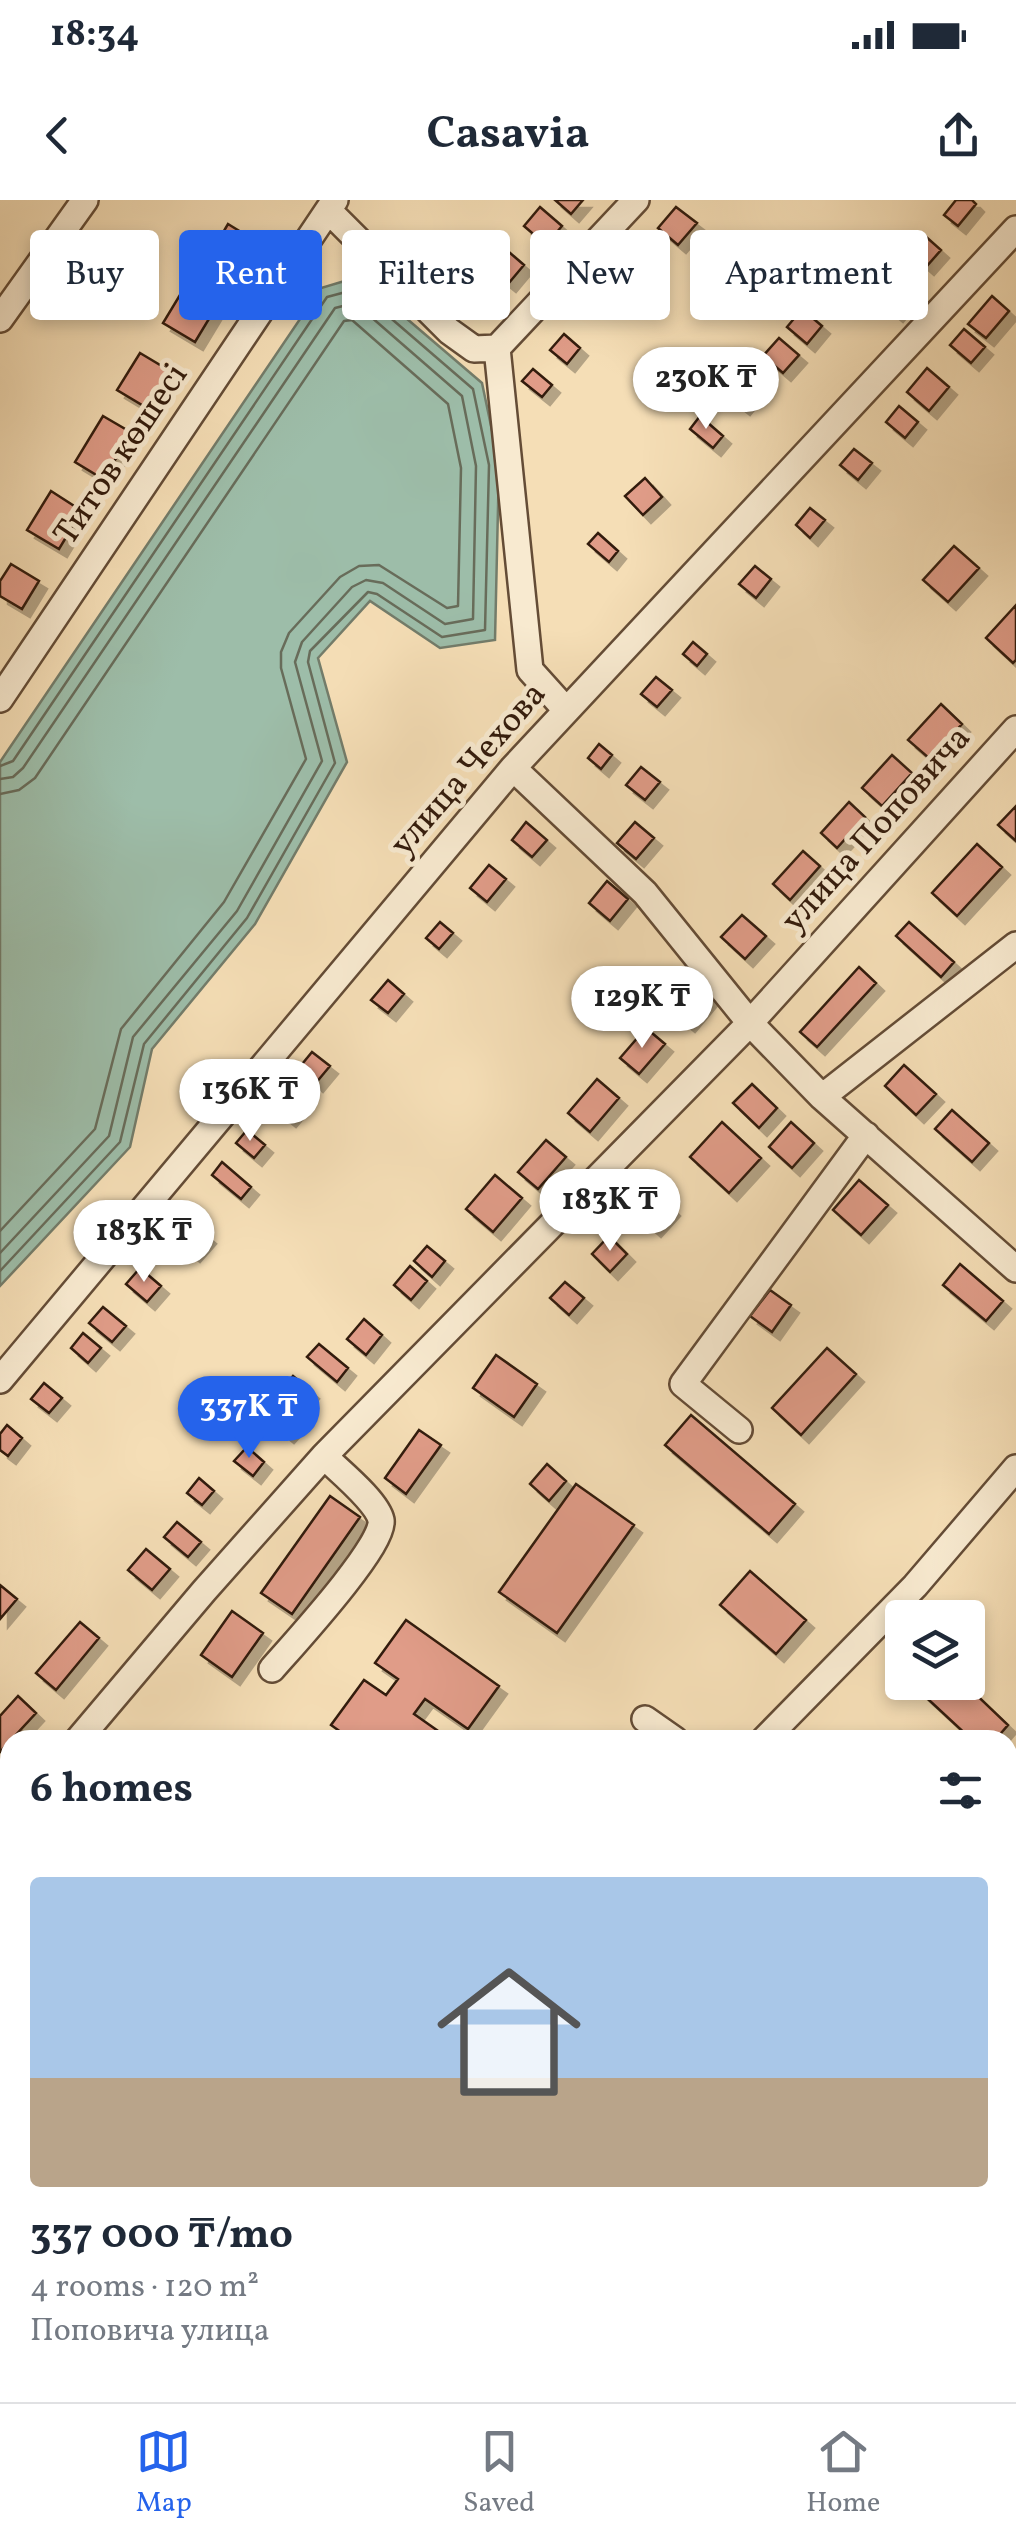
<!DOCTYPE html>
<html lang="en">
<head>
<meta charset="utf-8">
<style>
	body { margin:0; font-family:Vollkorn,serif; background:#f6f6f7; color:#1f2937; height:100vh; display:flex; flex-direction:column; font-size:38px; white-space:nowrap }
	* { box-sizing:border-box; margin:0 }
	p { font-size:32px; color:#747a83 }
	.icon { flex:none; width:55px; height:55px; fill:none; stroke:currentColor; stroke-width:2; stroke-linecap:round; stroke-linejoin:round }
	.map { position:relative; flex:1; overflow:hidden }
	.panel { position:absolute; left:0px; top:1530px; width:1018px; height:672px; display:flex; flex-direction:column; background:#fff; border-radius:30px 30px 0 0; box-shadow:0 5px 15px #0003 }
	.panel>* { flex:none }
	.banner { position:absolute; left:30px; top:30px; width:958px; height:90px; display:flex; gap:20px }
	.tools { position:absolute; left:885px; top:1400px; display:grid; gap:20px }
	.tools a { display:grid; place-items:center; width:100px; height:100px; border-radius:10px; background:#fff; box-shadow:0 5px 15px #0003; font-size:50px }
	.price { position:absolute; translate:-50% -85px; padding:0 22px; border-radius:35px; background:#fff; color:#222; font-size:32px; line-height:65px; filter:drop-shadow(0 2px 5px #0008) }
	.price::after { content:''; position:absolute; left:50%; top:60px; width:30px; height:22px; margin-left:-15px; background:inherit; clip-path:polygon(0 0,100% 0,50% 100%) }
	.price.current { background:#2563eb; color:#fff }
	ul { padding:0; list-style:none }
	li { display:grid; align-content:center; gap:20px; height:530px; padding:0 30px }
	li span { display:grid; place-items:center; height:310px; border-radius:10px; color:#555 }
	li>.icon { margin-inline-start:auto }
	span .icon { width:180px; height:180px; fill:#fffc; stroke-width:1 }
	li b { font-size:42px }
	h2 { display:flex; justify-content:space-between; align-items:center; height:120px; padding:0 30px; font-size:42px }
	.tag { padding:0 35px; border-radius:10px; background:#fff; box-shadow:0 5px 15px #0003; font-size:35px; line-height:90px }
	.tag.current { background:#2563eb; color:#fff }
	.status { display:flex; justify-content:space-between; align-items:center; height:70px; padding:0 50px; background:#fff; direction:ltr }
	.status svg { height:28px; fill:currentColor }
	header { display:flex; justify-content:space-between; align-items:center; height:130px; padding:0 30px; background:#fff; font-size:45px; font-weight:700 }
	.tab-bar { display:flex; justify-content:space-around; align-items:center; height:140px; border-top:2px solid #e0e1e3; background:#fff; font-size:28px; color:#747a83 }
	.tab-bar a { display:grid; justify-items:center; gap:5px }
	.tab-bar .current { color:#2563eb }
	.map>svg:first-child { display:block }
	.green { fill:#c4bf88; stroke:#7c6d4a; stroke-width:2.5 }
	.water { fill:#9dbda9; stroke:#737c6a; stroke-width:2.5 }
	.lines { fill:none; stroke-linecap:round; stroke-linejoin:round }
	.shore { stroke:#686c5a; stroke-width:2.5 }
	.building { fill:#e09c88; stroke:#331b0c; stroke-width:2.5; filter:url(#shadow) }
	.minor-casing { stroke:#644c36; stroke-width:30 }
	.minor { stroke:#f8ead0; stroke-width:25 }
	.labels { text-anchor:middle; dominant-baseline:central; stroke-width:10; stroke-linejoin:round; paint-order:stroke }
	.street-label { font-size:35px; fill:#331b0c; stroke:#f8ead0 }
</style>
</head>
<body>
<div class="status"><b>18:34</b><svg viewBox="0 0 49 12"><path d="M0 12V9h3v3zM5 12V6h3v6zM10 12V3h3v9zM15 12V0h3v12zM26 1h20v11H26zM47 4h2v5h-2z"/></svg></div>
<header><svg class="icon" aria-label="back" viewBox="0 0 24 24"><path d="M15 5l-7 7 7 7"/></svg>Casavia<svg class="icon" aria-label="share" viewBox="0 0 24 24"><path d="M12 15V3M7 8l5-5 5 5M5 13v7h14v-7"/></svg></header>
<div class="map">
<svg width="1016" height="2202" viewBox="0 0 1016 2202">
	<defs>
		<filter id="shadow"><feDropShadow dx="8" dy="8" stdDeviation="0" flood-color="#0004"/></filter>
	</defs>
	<rect width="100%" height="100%" fill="#f5deb6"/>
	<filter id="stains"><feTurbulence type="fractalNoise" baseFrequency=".002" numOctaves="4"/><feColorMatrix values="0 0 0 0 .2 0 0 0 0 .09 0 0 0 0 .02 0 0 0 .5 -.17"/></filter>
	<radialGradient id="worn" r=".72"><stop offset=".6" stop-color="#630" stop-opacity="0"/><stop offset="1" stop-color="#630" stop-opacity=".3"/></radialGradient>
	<path class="green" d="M0,1690L10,1697V1904L0,1919Z"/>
	<path class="water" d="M358,77L482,183L499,264L495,440L440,448L370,401L318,458L347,562L255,724L152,849L130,947L0,1086V562L321,88Z"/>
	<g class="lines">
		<path class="shore" d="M0,566L13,561L327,97L357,89L473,189L489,265L485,430L442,437L377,394L368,392L310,451L308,462L335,563L247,718L144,844L120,942L0,1071
			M0,579L13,577L23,568L335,108L355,103L462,196L476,266L473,419L445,424L383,383L366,380L352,387L302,442L295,462L322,561L237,711L133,837L109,936L0,1053
			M0,594L19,590L35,578L344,121L352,120L448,204L461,268L458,406L447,408L379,365L359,366L340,377L289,433L281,452V468L306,559L224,702L121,829L95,929L0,1031"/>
	</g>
	<path class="building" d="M555,0H583L571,14Z
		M956,0H972L976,4L958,26L944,15Z
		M540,7L562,26L546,45L524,26Z
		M676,7L697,23L678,45L658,28Z
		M228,24L259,43L238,77L208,58Z
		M924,35L941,50L926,67L909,52Z
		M502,46L524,65L508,84L486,66Z
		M632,55L656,76L644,91L619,70Z
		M833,69L860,91L845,110L818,87Z
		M877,70L909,97L895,114L863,87Z
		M609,82L626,96L615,109L598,95Z
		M186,85L218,104L195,142L163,123Z
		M992,96L1009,111L986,138L968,124Z
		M802,109L822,126L807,144L787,127Z
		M964,129L985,147L971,163L950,145Z
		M564,134L580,148L567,164L550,150Z
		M779,138L799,155L783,173L763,156Z
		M140,153L170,171L147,208L117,190Z
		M927,168L949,187L929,211L907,192Z
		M533,169L552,185L542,197L522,181Z
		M744,173L759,186L742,207L726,194Z
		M899,206L918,222L905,238L886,222Z
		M103,216L132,233L103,279L75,262Z
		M700,216L723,236L713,248L690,229Z
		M854,249L872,263L858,280L840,265Z
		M645,278L662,297L643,315L625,296Z
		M51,291L82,311L59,349L27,330Z
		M810,308L825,320L810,338L796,325Z
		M598,333L618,351L609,362L588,344Z
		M954,346L979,368L948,402L923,380Z
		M11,364L39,381L22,409L0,396V381Z
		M755,366L771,379L756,398L739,384Z
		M1016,405V460L1013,463L986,438Z
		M693,442L707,454L697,466L683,454Z
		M656,477L672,490L657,507L641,494Z
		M941,504L962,524L930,559L908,540Z
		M599,544L612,555L601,569L588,558Z
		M892,555L912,573L882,606L862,588Z
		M641,567L660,582L645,600L626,585Z
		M849,602L865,617L837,648L821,633Z
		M1016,606V641L998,625Z
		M526,622L547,640L532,657L512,640Z
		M635,622L654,638L636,659L617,643Z
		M977,644L1002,667L957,716L932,693Z
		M803,651L820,666L790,700L773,684Z
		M489,665L506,679L487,702L470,688Z
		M607,681L628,699L610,721L589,703Z
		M742,715L766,736L745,759L721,737Z
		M440,722L453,733L439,749L426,738Z
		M909,722L954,762L941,777L896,736Z
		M859,767L876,783L817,847L800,832Z
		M388,780L404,794L388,813L371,800Z
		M691,783L709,798L687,824L669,809Z
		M646,828L665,844L639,874L620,858Z
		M312,852L330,866L315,884L298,869Z
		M904,865L936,894L916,915L885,886Z
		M597,879L619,898L590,932L568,913Z
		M270,881L300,905L288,919L259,895Z
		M752,884L777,908L759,928L733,903Z
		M952,910L989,943L972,962L935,929Z
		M722,922L761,958L729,993L690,957Z
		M791,922L814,943L792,968L769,947Z
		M247,930L265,945L254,958L236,943Z
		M546,940L566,957L538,989L518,972Z
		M222,962L251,987L241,999L212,975Z
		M495,975L522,998L493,1032L466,1009Z
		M859,980L888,1005L861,1035L833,1010Z
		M652,989L672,1008L653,1029L632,1010Z
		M183,1015L208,1036L192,1054L168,1033Z
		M609,1036L627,1054L610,1072L592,1054Z
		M427,1046L445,1061L432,1077L414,1061Z
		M960,1064L1003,1101L986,1121L943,1085Z
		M410,1066L427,1081L411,1100L394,1085Z
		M140,1068L161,1086L147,1102L126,1084Z
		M565,1082L584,1098L569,1115L550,1098Z
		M770,1090L791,1105L772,1132L750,1116Z
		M103,1107L126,1126L112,1142L89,1123Z
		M364,1119L382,1135L366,1155L347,1139Z
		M83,1133L101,1148L88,1163L71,1148Z
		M319,1144L348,1168L337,1182L307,1157Z
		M827,1148L856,1174L801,1235L772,1208Z
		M496,1155L537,1184L514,1217L473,1188Z
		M293,1176L311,1191L299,1206L280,1191Z
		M44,1183L62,1198L49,1213L31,1199Z
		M276,1203L298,1222L286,1235L264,1217Z
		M691,1215L795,1304L769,1334L665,1245Z
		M7,1225L22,1238L8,1256L0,1250V1234Z
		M419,1230L441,1245L406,1294L385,1278Z
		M247,1247L264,1262L253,1276L234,1261Z
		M547,1264L566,1281L549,1301L530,1284Z
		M199,1278L214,1291L202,1305L187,1293Z
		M576,1284L634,1325L557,1433L499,1392Z
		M330,1296L360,1317L292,1414L261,1393Z
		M177,1322L201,1342L188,1357L164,1337Z
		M146,1349L170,1369L152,1390L128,1370Z
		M750,1371L806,1420L776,1454L720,1405Z
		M0,1385L17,1399L0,1419Z
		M232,1411L263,1433L232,1477L201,1455Z
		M406,1420L499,1486L468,1529L425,1499L414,1514L448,1538L446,1540H352L331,1525L364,1480L386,1495L398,1479L375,1463Z
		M80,1422L99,1438L56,1490L36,1473Z
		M922,1482H963L1008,1525L995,1540H972L916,1488Z
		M18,1496L36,1513L0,1552V1516Z
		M1016,1578V1669L1008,1678V1588Z
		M1016,1788V1836L1008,1844V1796Z
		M1016,1951V2002L1008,2009V1959Z
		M1008,2057L1016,2061V2115L1008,2136Z
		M253,2192H315L312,2202H250Z
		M793,2192H833L829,2202H789Z
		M980,2192H997L1015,2202H975Z"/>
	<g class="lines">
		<g class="minor-casing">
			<path id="minor" d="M329,11L449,131L474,149L497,148
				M0,119L85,0
				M497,148L530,470L566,510
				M497,148L636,0
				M0,499L335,0
				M513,568L645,693L750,823L822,897L1016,1069
				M822,897L1016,745
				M0,1180L513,568L1016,29
				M739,1230L683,1184L866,935
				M272,1469C292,1446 386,1344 381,1320C377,1301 338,1270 324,1256
				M645,1519L675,1540
				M78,1540L204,1391L324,1256L750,823L1016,529
				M764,1540L915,1386L1016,1268
				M0,1630L10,1619
				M1008,1904L1016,1895
				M0,1935L10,1920
				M0,1976L10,1981
				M1008,2024L1016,2015
				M0,2067L10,2041
				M505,2192L528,2202
				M437,2202L441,2192
				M702,2202L711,2192
				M844,2202L848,2192"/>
		</g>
		<use href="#minor" class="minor"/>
	</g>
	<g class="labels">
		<g class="street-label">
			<text transform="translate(122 255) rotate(-56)">Титов көшесі</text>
			<text transform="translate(469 570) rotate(-49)">улица Чехова</text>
			<text transform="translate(877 630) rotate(-48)">улица Поповича</text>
		</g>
	</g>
	<rect width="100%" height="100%" filter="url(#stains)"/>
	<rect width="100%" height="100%" fill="url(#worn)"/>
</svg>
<div class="tools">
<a><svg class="icon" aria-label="layers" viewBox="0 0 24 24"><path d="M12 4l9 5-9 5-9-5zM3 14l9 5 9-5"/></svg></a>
</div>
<b class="price" style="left:706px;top:232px">230K ₸</b>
<b class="price" style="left:642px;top:851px">129K ₸</b>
<b class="price" style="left:250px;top:944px">136K ₸</b>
<b class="price" style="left:610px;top:1054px">183K ₸</b>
<b class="price" style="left:144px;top:1085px">183K ₸</b>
<b class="price current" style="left:249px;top:1261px">337K ₸</b>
<div class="banner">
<a class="tag">Buy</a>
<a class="tag current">Rent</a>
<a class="tag">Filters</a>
<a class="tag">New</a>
<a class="tag">Apartment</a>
</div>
<section class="panel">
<h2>6 homes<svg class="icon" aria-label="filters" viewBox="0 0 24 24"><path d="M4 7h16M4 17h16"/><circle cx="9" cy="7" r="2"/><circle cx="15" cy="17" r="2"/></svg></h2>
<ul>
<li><span style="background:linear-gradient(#a9c7e8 65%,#b9a48a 0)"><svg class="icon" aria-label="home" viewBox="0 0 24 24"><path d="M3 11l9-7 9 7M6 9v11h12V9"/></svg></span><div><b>337 000 ₸/mo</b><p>4 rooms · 120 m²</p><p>Поповича улица</p></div></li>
</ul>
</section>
</div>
<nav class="tab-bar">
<a class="current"><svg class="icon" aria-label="map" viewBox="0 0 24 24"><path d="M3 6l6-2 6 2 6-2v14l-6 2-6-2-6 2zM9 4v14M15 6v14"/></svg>Map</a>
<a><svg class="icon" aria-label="saved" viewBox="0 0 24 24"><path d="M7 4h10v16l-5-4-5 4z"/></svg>Saved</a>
<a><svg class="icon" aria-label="home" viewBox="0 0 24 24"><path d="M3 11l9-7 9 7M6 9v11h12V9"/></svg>Home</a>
</nav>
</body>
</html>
